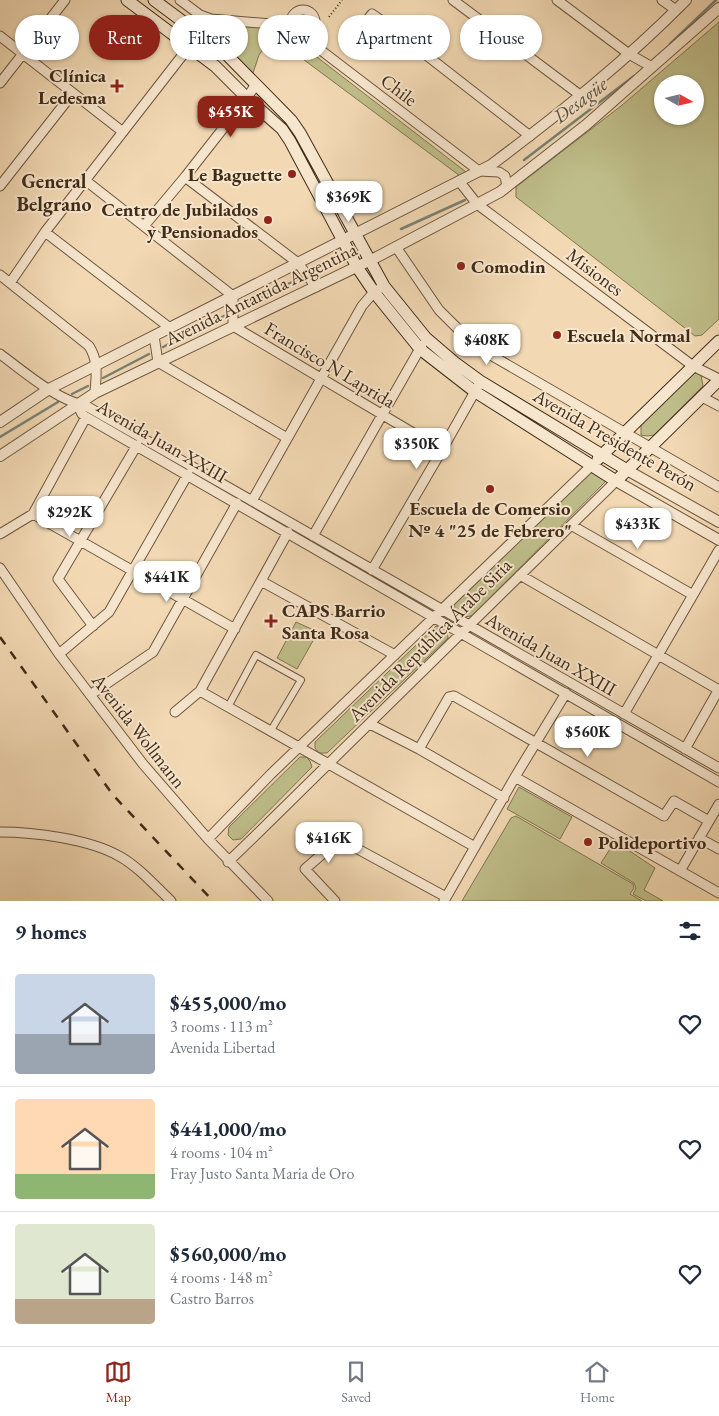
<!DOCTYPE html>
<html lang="en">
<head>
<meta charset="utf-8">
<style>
	body { margin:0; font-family:"EB Garamond",serif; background:#f2f2f3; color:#1f2937; height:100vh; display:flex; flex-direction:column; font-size:19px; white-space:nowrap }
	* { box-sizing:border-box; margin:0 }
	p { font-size:16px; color:#747a83 }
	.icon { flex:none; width:28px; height:28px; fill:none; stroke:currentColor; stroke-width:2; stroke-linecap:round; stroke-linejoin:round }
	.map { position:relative; height:901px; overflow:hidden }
	.side { display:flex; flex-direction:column; background:#fff; flex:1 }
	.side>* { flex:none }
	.top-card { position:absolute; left:15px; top:15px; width:690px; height:45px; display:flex; gap:10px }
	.needle { width:32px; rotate:98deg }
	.controls { position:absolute; left:654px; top:75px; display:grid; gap:10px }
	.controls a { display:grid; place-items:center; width:50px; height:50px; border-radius:50%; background:#fff; box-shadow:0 1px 4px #0004; font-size:25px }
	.price { position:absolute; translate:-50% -42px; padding:0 11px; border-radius:10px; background:#fff; color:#222; font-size:16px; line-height:32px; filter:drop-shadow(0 1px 2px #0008) }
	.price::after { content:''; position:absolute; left:50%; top:30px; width:15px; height:11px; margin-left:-8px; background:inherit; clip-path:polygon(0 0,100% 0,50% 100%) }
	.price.active { background:#8f2418; color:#fff }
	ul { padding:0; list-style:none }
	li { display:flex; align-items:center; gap:15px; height:125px; padding:0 15px }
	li+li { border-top:1px solid #e0e1e3 }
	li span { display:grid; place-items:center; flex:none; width:140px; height:100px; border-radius:5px; color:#555 }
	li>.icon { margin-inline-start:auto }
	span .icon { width:60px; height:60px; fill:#fffc; stroke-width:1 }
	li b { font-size:21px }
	h2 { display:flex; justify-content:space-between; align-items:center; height:60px; padding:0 15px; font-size:21px }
	.tag { padding:0 18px; border-radius:22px; background:#fff; box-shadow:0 1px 4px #0004; font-size:18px; line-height:45px }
	.tag.active { background:#8f2418; color:#fff }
	.menu { display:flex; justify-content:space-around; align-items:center; height:70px; border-top:1px solid #e0e1e3; background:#fff; font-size:14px; color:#747a83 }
	.menu a { display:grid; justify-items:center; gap:2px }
	.menu .active { color:#8f2418 }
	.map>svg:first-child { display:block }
	.green { fill:#bfbe8a; stroke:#807551; fill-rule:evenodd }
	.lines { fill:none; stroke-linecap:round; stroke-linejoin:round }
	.stream { stroke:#788174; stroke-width:2.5 }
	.pedestrian-casing { stroke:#6d573f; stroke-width:8 }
	.minor-casing { stroke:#6d573f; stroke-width:11 }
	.tertiary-casing { stroke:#6d573f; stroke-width:12 }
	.secondary-casing { stroke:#412c18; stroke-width:13 }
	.path { stroke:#412c18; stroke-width:2; stroke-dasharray:1 2.5; stroke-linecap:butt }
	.pedestrian { stroke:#f7e6ce; stroke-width:6 }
	.minor { stroke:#f7e6ce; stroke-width:9 }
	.tertiary { stroke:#f7e6ce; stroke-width:10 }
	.secondary { stroke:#f7e6ce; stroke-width:11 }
	.rail { stroke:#412c18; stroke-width:2.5; stroke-dasharray:9 9; stroke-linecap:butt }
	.poi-dot { fill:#8f2418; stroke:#f7e6ce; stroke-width:2 }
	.labels { text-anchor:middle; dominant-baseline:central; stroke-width:4; stroke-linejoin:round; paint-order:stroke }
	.poi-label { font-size:19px; font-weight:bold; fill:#412c18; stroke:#f7e6ce; text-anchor:start }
	.street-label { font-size:19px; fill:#412c18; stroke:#f7e6ce }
	.water-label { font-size:20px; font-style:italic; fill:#584f3e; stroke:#f7e6ce }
	.neighbourhood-label { font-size:20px; font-weight:bold; fill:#412c18; stroke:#f7e6ce }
</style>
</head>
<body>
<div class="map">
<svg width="719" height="901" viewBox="0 0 719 901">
	<rect width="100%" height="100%" fill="#f2d9b4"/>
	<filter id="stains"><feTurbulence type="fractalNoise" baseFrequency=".004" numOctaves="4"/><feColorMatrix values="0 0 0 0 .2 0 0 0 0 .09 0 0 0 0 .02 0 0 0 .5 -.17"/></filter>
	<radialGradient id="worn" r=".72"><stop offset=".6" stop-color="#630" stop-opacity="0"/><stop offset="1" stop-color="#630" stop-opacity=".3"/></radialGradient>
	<path class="green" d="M205,21L218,27H278L466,172L464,175L460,176L280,42L269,40L259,55L253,73L231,53L203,34V26Z
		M719,22V319L702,335L695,336L516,197V187L621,106ZM662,84H695V116H662Z
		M691,373H696L701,375L703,386L654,435L647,436L641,435V424Z
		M592,471L606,481L472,616L462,617L456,613L454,605Z
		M296,622L318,632L297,669L277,658Z
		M436,626L447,630L448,638L327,753H319L315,748V742Z
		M300,757H306L310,761L312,767L241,839L233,840L228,835L229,827Z
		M519,787L572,817L560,839L507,809Z
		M516,816L633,884L634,888L630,894L642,901H462L511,818Z
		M615,841L655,868L644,890L663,901H646L633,894L636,888L634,883L601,863Z"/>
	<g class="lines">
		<path class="stream" d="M670,44L716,0
			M524,160L634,76
			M401,229L465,200
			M240,308L300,278
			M163,347L226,315
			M103,378L149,354
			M72,394L88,386
			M0,437L58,402"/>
		<g class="pedestrian-casing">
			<path id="pedestrian" d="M228,707L256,655L301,680L270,732"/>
		</g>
		<g class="minor-casing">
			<path id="minor" d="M180,0L200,15L211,19L284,25L297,32L479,171L499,172L505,176L507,187
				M453,0L580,95
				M557,0L629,54L652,67
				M662,0L676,10
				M291 22a12 12 0 1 1 24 0a12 12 0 1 1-24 0Z
				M389,26L374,45L358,32L372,14L389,26L530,136
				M0,36L123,132
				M0,83L65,0
				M185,177L298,263L316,287
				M85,180L233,296V326L442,450
				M459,181L477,204L693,366L719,379
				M0,186L73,93
				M144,226L185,177L247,98L256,84
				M45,232L170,328
				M396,247L439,310L464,335L489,354L719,487
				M0,275L89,346C99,362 96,375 95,393
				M10,283L45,232L199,34
				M154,336L158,362L287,438
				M0,354C27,374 55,399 88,407L719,768
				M702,397L719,406
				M77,404L82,414L86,417L719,782
				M252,501L362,306L374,292L379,289
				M33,514L235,629
				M571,525L693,595
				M0,534L33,514L86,417
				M313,536L422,345
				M0,568L59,654L143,764L208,839L268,901
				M372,570L442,450L478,386
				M520,575L719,690
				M261,581L395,655
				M93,626L58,579L137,445
				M59,654L109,612L188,474
				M200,691L475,847
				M90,695L153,652L237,503
				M175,712L200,691L288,532
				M624,714L719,550
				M370,724L419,749L504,798
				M419,749L449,697L454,696L664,816L674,801L709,821
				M685,749L719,689
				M515,777L719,893
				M0,832C34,832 89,839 119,856C139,867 155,886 171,901
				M699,838L719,849
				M208,839L271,774L591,466
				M228,862L258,833L616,481
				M680,871L719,804
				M335,901L305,869L336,842L343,841L446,897
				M444,901L515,777L566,693"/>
		</g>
		<g class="tertiary-casing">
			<path id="tertiary" d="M0,422L49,389L491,165C559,114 626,61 686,0
				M0,456L95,393L377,257L500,192L586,125L719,8
				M627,470L719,522
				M616,481L719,540"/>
		</g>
		<g class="secondary-casing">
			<path id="secondary" d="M127,0L215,66L247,98L282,129L290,141L357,267L374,292L420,349L474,391L616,481L719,380
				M154,0L225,53L291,120L300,133L384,286L426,338L454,362L480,381L627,470
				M598,459L719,341"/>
		</g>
		<path class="path" d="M329,17L342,0"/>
		<use href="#pedestrian" class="pedestrian"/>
		<use href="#minor" class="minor"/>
		<use href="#tertiary" class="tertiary"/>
		<use href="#secondary" class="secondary"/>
		<path class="rail" d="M0,637L113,795L213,901"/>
	</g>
	<g class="poi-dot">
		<path d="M114.5 78.5h5v5h5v5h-5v5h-5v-5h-5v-5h5z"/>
		<circle cx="292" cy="174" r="5"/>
		<circle cx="268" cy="220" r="5"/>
		<circle cx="461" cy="266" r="5"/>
		<circle cx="557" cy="335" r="5"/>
		<circle cx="490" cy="489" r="5"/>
		<path d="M268.5 613.5h5v5h5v5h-5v5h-5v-5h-5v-5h5z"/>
		<circle cx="588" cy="842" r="5"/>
	</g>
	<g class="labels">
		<g class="poi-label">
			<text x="106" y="75" text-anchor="end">Clínica<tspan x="106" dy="22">Ledesma</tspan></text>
			<text x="282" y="174" text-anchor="end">Le Baguette</text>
			<text x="258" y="209" text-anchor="end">Centro de Jubilados<tspan x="258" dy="22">y Pensionados</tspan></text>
			<text x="471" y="266">Comodin</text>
			<text x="567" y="335">Escuela Normal</text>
			<text x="490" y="508" text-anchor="middle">Escuela de Comersio<tspan x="490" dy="22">Nº 4 "25 de Febrero"</tspan></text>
			<text x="282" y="610">CAPS Barrio<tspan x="282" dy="22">Santa Rosa</tspan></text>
			<text x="598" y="842">Polideportivo</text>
		</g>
		<g class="street-label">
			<text transform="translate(399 90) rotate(37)">Chile</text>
			<text transform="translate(595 272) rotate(37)">Misiones</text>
			<text transform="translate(261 294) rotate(-26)">Avenida Antartida Argentina</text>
			<text transform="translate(330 365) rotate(31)">Francisco N Laprida</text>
			<text transform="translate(615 440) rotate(30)">Avenida Presidente Perón</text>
			<text transform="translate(162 441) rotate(30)">Avenida Juan XXIII</text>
			<text transform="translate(430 640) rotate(-45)">Avenida República Árabe Siria</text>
			<text transform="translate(551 654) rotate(30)">Avenida Juan XXIII</text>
			<text transform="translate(139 731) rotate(52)">Avenida Wollmann</text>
		</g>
		<g class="water-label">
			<text transform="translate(580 100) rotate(-37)">Desagüe</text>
		</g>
		<g class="neighbourhood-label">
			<text x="54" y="181">General<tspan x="54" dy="23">Belgrano</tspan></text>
		</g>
	</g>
	<rect width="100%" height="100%" filter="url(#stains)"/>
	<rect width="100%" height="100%" fill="url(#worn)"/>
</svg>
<div class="controls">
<a><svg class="needle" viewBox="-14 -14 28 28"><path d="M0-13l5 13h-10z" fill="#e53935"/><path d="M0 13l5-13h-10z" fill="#747a83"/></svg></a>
</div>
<b class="price active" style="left:231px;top:138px">$455K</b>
<b class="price" style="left:349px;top:223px">$369K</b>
<b class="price" style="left:487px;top:366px">$408K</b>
<b class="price" style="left:417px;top:470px">$350K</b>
<b class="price" style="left:70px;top:538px">$292K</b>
<b class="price" style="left:638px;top:550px">$433K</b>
<b class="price" style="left:167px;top:603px">$441K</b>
<b class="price" style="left:588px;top:758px">$560K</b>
<b class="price" style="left:329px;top:864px">$416K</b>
<div class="top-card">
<a class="tag">Buy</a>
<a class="tag active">Rent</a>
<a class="tag">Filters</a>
<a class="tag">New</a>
<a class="tag">Apartment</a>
<a class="tag">House</a>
</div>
</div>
<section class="side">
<h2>9 homes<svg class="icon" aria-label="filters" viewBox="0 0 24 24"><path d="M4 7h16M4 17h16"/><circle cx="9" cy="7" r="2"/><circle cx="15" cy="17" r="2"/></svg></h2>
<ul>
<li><span style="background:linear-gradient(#c9d6e8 60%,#9aa5b1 0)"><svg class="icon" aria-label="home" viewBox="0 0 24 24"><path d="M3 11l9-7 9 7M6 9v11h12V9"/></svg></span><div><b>$455,000/mo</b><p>3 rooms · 113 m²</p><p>Avenida Libertad</p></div><svg class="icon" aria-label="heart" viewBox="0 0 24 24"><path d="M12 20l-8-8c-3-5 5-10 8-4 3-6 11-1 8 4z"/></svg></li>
<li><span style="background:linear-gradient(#ffd9b3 75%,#8fb573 0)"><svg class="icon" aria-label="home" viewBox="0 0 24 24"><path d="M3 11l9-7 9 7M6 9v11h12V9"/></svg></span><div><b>$441,000/mo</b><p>4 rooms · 104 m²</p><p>Fray Justo Santa Maria de Oro</p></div><svg class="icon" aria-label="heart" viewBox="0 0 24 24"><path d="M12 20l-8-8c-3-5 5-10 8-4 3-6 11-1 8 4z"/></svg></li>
<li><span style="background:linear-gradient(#dfe7d0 75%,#b9a48a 0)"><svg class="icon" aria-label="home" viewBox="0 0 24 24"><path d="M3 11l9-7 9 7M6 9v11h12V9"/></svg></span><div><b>$560,000/mo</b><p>4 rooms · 148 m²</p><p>Castro Barros</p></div><svg class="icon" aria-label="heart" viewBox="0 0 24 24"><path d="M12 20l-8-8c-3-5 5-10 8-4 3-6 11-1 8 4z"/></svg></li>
</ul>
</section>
<nav class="menu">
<a class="active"><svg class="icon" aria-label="map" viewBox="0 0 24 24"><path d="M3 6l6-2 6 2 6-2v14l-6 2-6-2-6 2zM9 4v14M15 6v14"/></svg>Map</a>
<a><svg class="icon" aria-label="saved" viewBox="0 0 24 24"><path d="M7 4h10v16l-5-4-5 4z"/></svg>Saved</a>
<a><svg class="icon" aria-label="home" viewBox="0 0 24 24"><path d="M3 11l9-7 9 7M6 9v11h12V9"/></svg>Home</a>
</nav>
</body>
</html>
